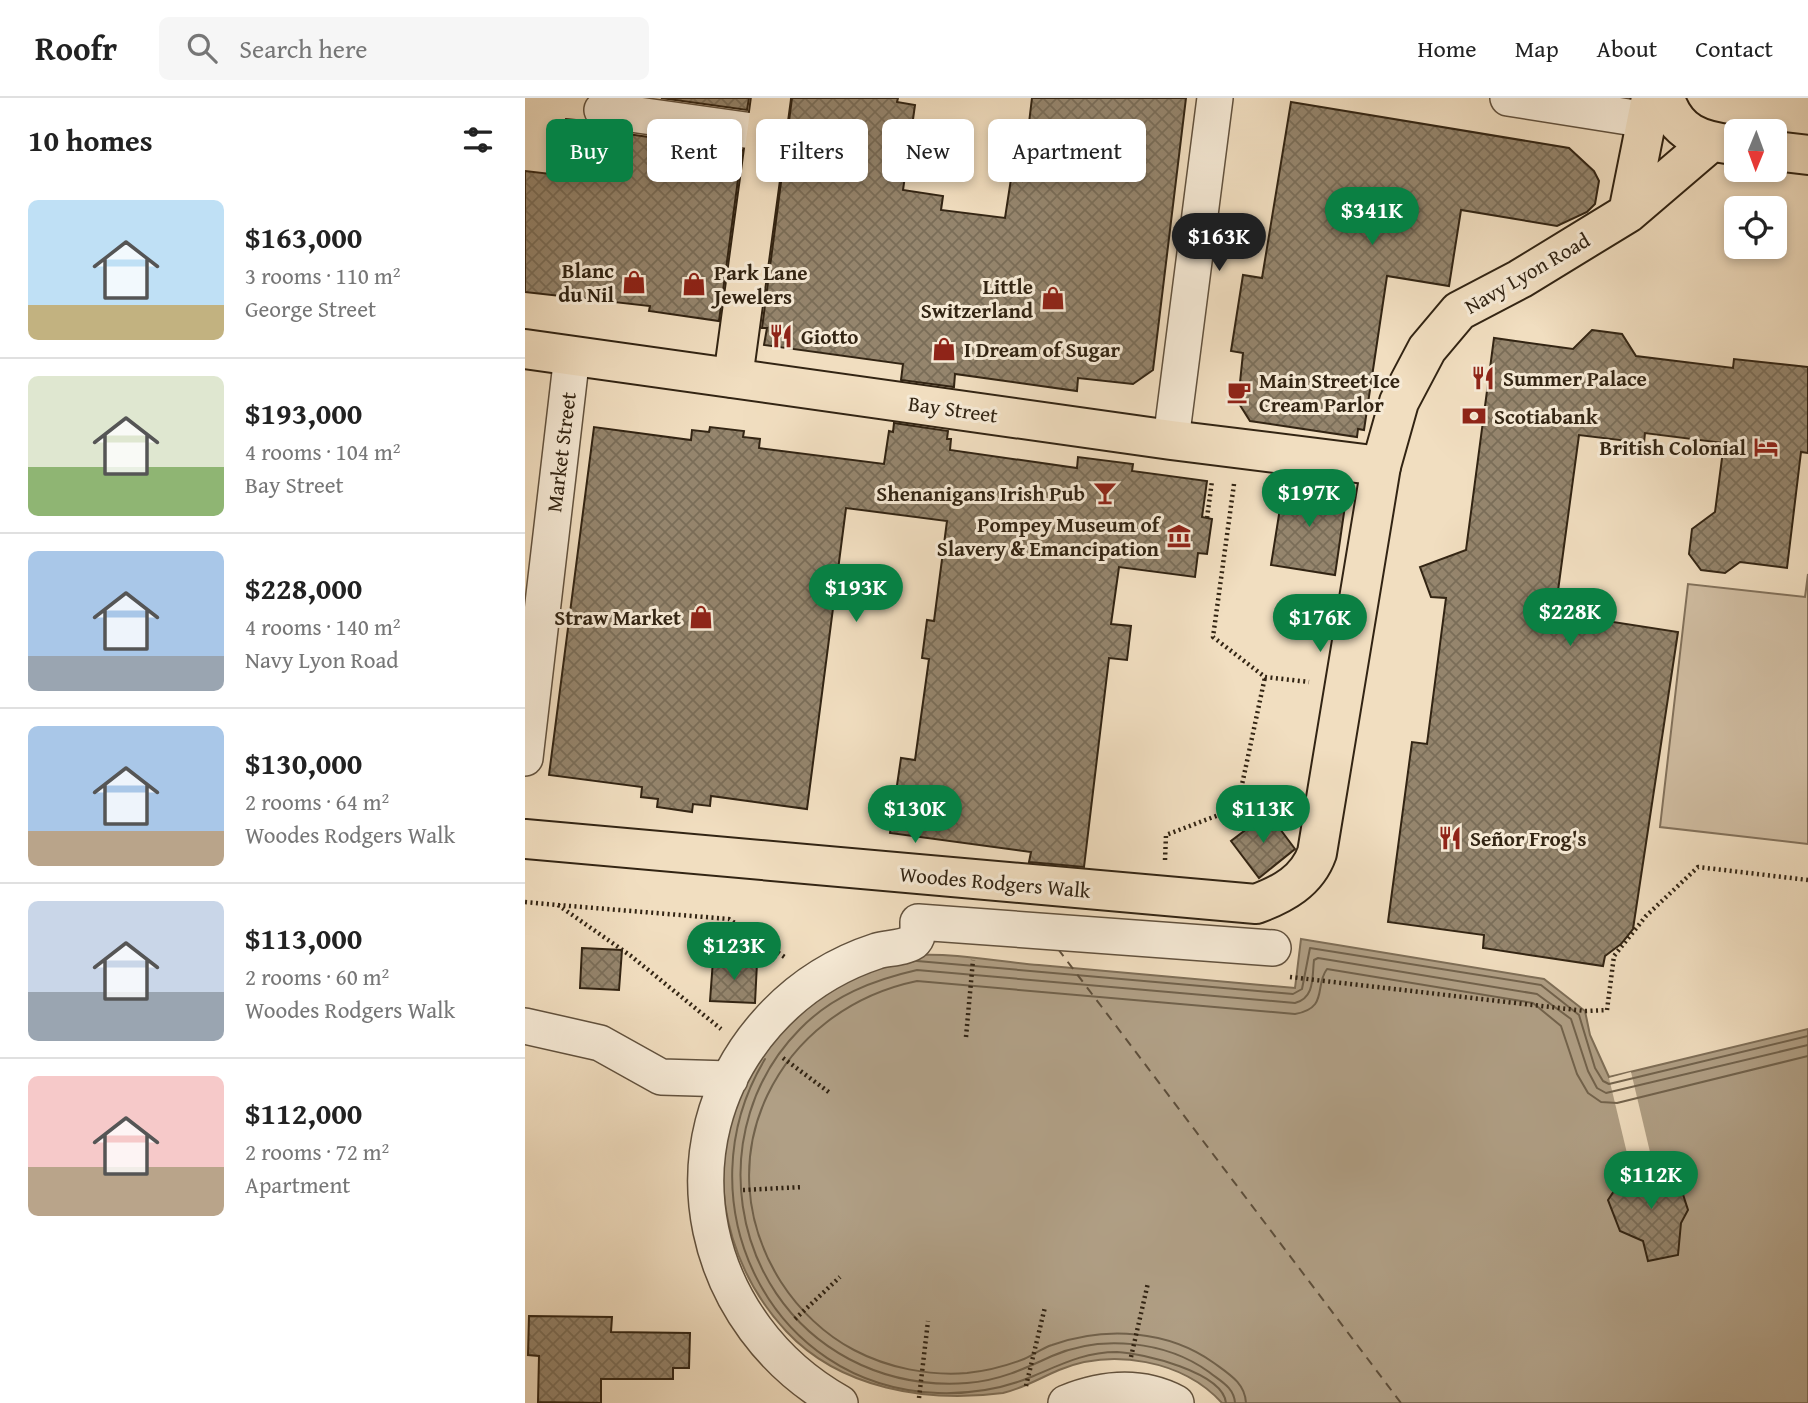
<!DOCTYPE html>
<html lang="en">
<head>
<meta charset="utf-8">
<style>
	body { margin:0; font-family:"Gentium Book Plus",serif; background:#f6f6f6; color:#222; height:100vh; display:flex; flex-direction:column; font-size:26px; white-space:nowrap }
	* { box-sizing:border-box; margin:0 }
	p { font-size:23px; color:#767676 }
	.icon { flex:none; width:38px; height:38px; fill:none; stroke:currentColor; stroke-width:2; stroke-linecap:round; stroke-linejoin:round }
	.map { position:relative; flex:1; overflow:hidden }
	.sheet { display:flex; flex-direction:column; background:#fff; width:525px }
	.sheet>* { flex:none }
	.top-card { position:absolute; left:21px; top:21px; width:665px; height:63px; display:flex; gap:14px }
	.needle { width:46px; rotate:181deg }
	.controls { position:absolute; left:1199px; top:21px; display:grid; gap:14px }
	.controls a { display:grid; place-items:center; width:63px; height:63px; border-radius:10px; background:#fff; box-shadow:0 4px 10px #0003; font-size:35px }
	.price { position:absolute; translate:-50% -60px; padding:0 16px; border-radius:24px; background:#0b8043; color:#fff; font-size:23px; line-height:46px; filter:drop-shadow(0 2px 4px #0008) }
	.price::after { content:''; position:absolute; left:50%; top:42px; width:21px; height:16px; margin-left:-10px; background:inherit; clip-path:polygon(0 0,100% 0,50% 100%) }
	.price.active { background:#222; color:#fff }
	ul { padding:0; list-style:none }
	li { display:flex; align-items:center; gap:21px; height:175px; padding:0 28px }
	li+li { border-top:2px solid #e0e0e0 }
	li span { display:grid; place-items:center; flex:none; width:196px; height:140px; border-radius:10px; color:#555 }
	li>.icon { margin-inline-start:auto }
	span .icon { width:84px; height:84px; fill:#fffc; stroke-width:1 }
	li b { font-size:30px }
	h2 { display:flex; justify-content:space-between; align-items:center; height:84px; padding:0 28px; font-size:30px }
	.tag { padding:0 24px; border-radius:10px; background:#fff; box-shadow:0 4px 10px #0003; font-size:24px; line-height:63px }
	.tag.active { background:#0b8043; color:#fff }
	header { display:flex; align-items:center; gap:42px; box-sizing:border-box; height:98px; padding:0 35px; background:#fff; border-bottom:2px solid #e0e0e0 }
	header strong { font-size:33px }
	nav { display:flex; gap:38px; margin-inline-start:auto; font-size:24px }
	.search { width:490px; height:63px; background:#f6f6f6; display:flex; align-items:center; gap:18px; box-sizing:border-box; padding:0 24px; border-radius:10px; color:#767676; font-size:26px }
	main { display:flex; flex:1; min-height:0 }
	.map>svg:first-child { display:block }
	.garden { fill:#d1bea3; stroke:#82715b; stroke-width:2 }
	.water { fill:#b09f85; stroke:#7e6e57; stroke-width:2 }
	.pier { fill:#f1dec0 }
	.lines { fill:none; stroke-linecap:round; stroke-linejoin:round }
	.shore { stroke:#71624c; stroke-width:2 }
	.ferry { stroke:#5e4f3b; stroke-width:2; stroke-dasharray:9 7; stroke-linecap:butt }
	.building { fill:url(#building-cross-hatch); stroke:#322413; stroke-width:2 }
	.minor-casing { stroke:#62523e; stroke-width:38 }
	.major-casing { stroke:#322413; stroke-width:42 }
	.highway-casing { stroke:#322413; stroke-width:42 }
	.path { stroke:#322413; stroke-width:4.5; stroke-dasharray:2 3.5; stroke-linecap:butt }
	.minor { stroke:#f6ead6; stroke-width:35 }
	.major { stroke:#f1dec0; stroke-width:38 }
	.highway { stroke:#f1dec0; stroke-width:38 }
	.labels { text-anchor:middle; dominant-baseline:central; stroke-width:6; stroke-linejoin:round; paint-order:stroke }
	.poi-label { font-size:21px; font-weight:bold; fill:#322413; stroke:#f6ead6; text-anchor:start }
	.street-label { font-size:21px; fill:#322413; stroke:#f6ead6 }
</style>
</head>
<body>
<header>
<strong>Roofr</strong>
<div class="search"><svg class="icon" aria-label="search" viewBox="0 0 24 24"><circle cx="10" cy="10" r="6"/><path d="M15 15l6 6"/></svg>Search here</div>
<nav><a>Home</a><a>Map</a><a>About</a><a>Contact</a></nav>
</header>
<main>
<section class="sheet">
<h2>10 homes<svg class="icon" aria-label="filters" viewBox="0 0 24 24"><path d="M4 7h16M4 17h16"/><circle cx="9" cy="7" r="2"/><circle cx="15" cy="17" r="2"/></svg></h2>
<ul>
<li><span style="background:linear-gradient(#bfe0f5 75%,#c2b280 0)"><svg class="icon" aria-label="home" viewBox="0 0 24 24"><path d="M3 11l9-7 9 7M6 9v11h12V9"/></svg></span><div><b>$163,000</b><p>3 rooms · 110 m²</p><p>George Street</p></div></li>
<li><span style="background:linear-gradient(#dfe7d0 65%,#8fb573 0)"><svg class="icon" aria-label="home" viewBox="0 0 24 24"><path d="M3 11l9-7 9 7M6 9v11h12V9"/></svg></span><div><b>$193,000</b><p>4 rooms · 104 m²</p><p>Bay Street</p></div></li>
<li><span style="background:linear-gradient(#a9c7e8 75%,#9aa5b1 0)"><svg class="icon" aria-label="home" viewBox="0 0 24 24"><path d="M3 11l9-7 9 7M6 9v11h12V9"/></svg></span><div><b>$228,000</b><p>4 rooms · 140 m²</p><p>Navy Lyon Road</p></div></li>
<li><span style="background:linear-gradient(#a9c7e8 75%,#b9a48a 0)"><svg class="icon" aria-label="home" viewBox="0 0 24 24"><path d="M3 11l9-7 9 7M6 9v11h12V9"/></svg></span><div><b>$130,000</b><p>2 rooms · 64 m²</p><p>Woodes Rodgers Walk</p></div></li>
<li><span style="background:linear-gradient(#c9d6e8 65%,#9aa5b1 0)"><svg class="icon" aria-label="home" viewBox="0 0 24 24"><path d="M3 11l9-7 9 7M6 9v11h12V9"/></svg></span><div><b>$113,000</b><p>2 rooms · 60 m²</p><p>Woodes Rodgers Walk</p></div></li>
<li><span style="background:linear-gradient(#f6c9c9 65%,#b9a48a 0)"><svg class="icon" aria-label="home" viewBox="0 0 24 24"><path d="M3 11l9-7 9 7M6 9v11h12V9"/></svg></span><div><b>$112,000</b><p>2 rooms · 72 m²</p><p>Apartment</p></div></li>
</ul>
</section>
<div class="map">
<svg width="1283" height="1305" viewBox="0 0 1283 1305">
	<defs>
		<pattern id="building-cross-hatch" width="8" height="8" patternUnits="userSpaceOnUse" patternTransform="scale(1.75)"><rect width="8" height="8" fill="#95856d"/><path d="M0 0l8 8M0 8l8-8" fill="none" stroke="#7a6d58"/></pattern>
	</defs>
	<rect width="100%" height="100%" fill="#f1dec0"/>
	<filter id="stains"><feTurbulence type="fractalNoise" baseFrequency=".00286" numOctaves="4"/><feColorMatrix values="0 0 0 0 .2 0 0 0 0 .09 0 0 0 0 .02 0 0 0 .5 -.17"/></filter>
	<radialGradient id="worn" r=".72"><stop offset=".6" stop-color="#630" stop-opacity="0"/><stop offset="1" stop-color="#630" stop-opacity=".3"/></radialGradient>
	<path class="garden" d="M1283,476V746L1135,729L1163,486L1280,499Z"/>
	<path class="water" d="M776,841L1019,881L1060,913L1065,937L1084,979L1283,931V1305H697C658,1262 587,1250 534,1272C515,1280 499,1290 478,1295C402,1305 315,1291 261,1233C212,1180 187,1105 203,1034C217,970 263,907 322,878C332,873 344,871 354,868C366,864 381,857 393,857C432,855 475,864 514,867C599,875 685,882 770,890Z"/>
	<path class="pier" d="M1106,974L1139,1113L1117,1118L1084,980Z"/>
	<g class="lines">
		<path class="shore" d="M392,863L768,896L777,891L785,850L1016,887L1054,917L1070,970L1078,983L1084,986L1283,938
			M240,961C155,1102 243,1289 413,1295C444,1296 477,1291 506,1279C535,1267 559,1254 592,1254C617,1255 698,1274 701,1305
			M710,1305C709,1289 695,1283 684,1274C641,1243 576,1236 527,1258C499,1271 473,1283 442,1285C401,1288 360,1280 324,1261C202,1196 179,1028 275,931C307,898 348,882 392,872L770,905C790,900 787,879 789,862L793,860L1012,896L1046,921L1063,973L1072,990L1081,995L1283,947
			M721,1305C720,1285 704,1276 689,1265C643,1232 581,1228 527,1247C517,1250 509,1257 499,1261C481,1268 461,1273 442,1275C404,1278 363,1270 329,1252C300,1237 274,1212 256,1184C177,1059 253,912 392,883L770,916C804,910 789,888 802,871L1008,905L1036,928L1052,976L1063,995L1076,1004L1092,1005L1283,958"/>
		<path class="ferry" d="M533,851L876,1305"/>
	</g>
	<path class="building" d="M136,0H224L222,12Z
		M267,0H373L372,4L390,7L378,92L418,98L416,112L480,120L486,81L497,83L507,0H661L628,272L608,286L553,280L552,293L430,276L429,289L376,282L378,266L239,247L242,230H237Z
		M766,4L1044,50L1069,73L1074,83L1070,106L1062,114L1032,128L936,112L924,188L862,178L839,332L833,331L832,339L725,323L713,304L718,255L706,253L718,177L737,180Z
		M41,21L61,23L74,32L217,52L194,223L124,213L125,208L0,194V73L34,77Z
		M1067,232L1097,236L1111,258L1208,270L1209,261L1283,269V355L1276,354L1262,470L1215,464L1200,475L1176,472L1164,456L1167,431L1190,414L1199,345L1120,335L1119,345L1054,337L1030,515L1153,534L1108,831L1096,846L1080,858L1078,868L958,850L959,837L863,824L887,644L902,646L921,500L906,499L895,469L941,452L969,240L1048,251Z
		M369,325L423,333L422,341H426L425,352L552,370L553,359L608,366L607,373L682,383L677,419L687,421L682,456L673,455L670,479L594,469L586,526L606,528L602,562L584,560L559,769L504,764L506,754L365,735L376,660L390,662L404,561L397,560L402,522L409,523L422,423L321,410L282,711L186,698L185,708L168,706L167,714L132,709L133,701L116,699L117,689L24,677L69,329L166,342L167,332L184,334L185,329L219,333L218,339L235,341L234,350L359,366L364,333L368,334Z
		M759,385L822,394L810,477L746,467Z
		M743,715L770,751L734,780L706,743Z
		M57,850L97,852L94,892L55,890Z
		M188,862L232,865L230,905L185,903Z
		M1124,1068L1153,1081L1163,1112L1156,1125L1153,1157L1123,1163L1118,1143L1095,1133L1083,1102L1100,1076Z
		M4,1218L87,1219L86,1234L165,1235L164,1270H148V1281H76V1305L13,1304L14,1258L3,1257Z"/>
	<g class="lines">
		<g class="minor-casing">
			<path id="minor" d="M983,0L1122,22
				M77,12L241,35
				M646,342L690,0
				M0,660L47,257
				M0,928L75,945L136,979L205,981
				M315,1305C177,1228 133,1048 242,925C272,891 309,867 352,853C362,850 379,850 388,844C394,839 393,831 393,824L748,850
				M541,1305C578,1290 615,1286 651,1305"/>
		</g>
		<g class="major-casing">
			<path id="major" d="M208,280L246,0
				M0,741L731,806C758,796 782,783 792,755L856,368"/>
		</g>
		<g class="highway-casing">
			<path id="highway" d="M1140,0C1151,35 1175,43 1209,47
				M1250,53L1283,57
				M1103,115L1126,0
				M0,251L646,342L856,368L874,304L902,251L934,213L995,181L1103,115L1186,44"/>
		</g>
		<path class="path" d="M709,386L688,539L740,579L784,584
			M682,420L687,383
			M640,762L641,737L712,710L740,579
			M0,804L33,807L106,858L196,931
			M33,807L204,821L261,860
			M765,879L1060,913L1082,912L1089,858L1121,818L1173,769L1283,782
			M441,939L448,862
			M258,960L305,995
			M218,1092L278,1089
			M270,1221L315,1179
			M606,1259L623,1185
			M501,1288L520,1209
			M394,1300L403,1223"/>
		<use href="#minor" class="minor"/>
		<use href="#major" class="major"/>
		<use href="#highway" class="highway"/>
	</g>
	<defs>
		<g id="shop-bare" transform="scale(1.89)"><path d="M-5-2.5h2.3a2.7 3.5 0 0 1 5.4 0H5L5.5 6h-11ZM-1.5-2.5h3a1.5 2.3 0 0 0-3 0Z" fill="#8f2418" stroke="#f6ead6" stroke-width="2.5" paint-order="stroke"/></g>
		<g id="restaurant-bare" transform="scale(1.89)"><path d="M-5-6h1v4h1v-4h1v4h1v-4h1v5L-1.5 .5V6h-2V.5L-5-1ZM5-6V6H3V1.5H1.5Q1.5-4 5-6Z" fill="#8f2418" stroke="#f6ead6" stroke-width="2.5" paint-order="stroke"/></g>
		<g id="cafe-bare" transform="scale(1.89)"><path d="M-5.5-4.5H6V0H3Q3 3.5 0 3.5H-2.5Q-5.5 3.5-5.5 0ZM3-3.2v2h1.7v-2ZM-6 4.5H4V6H-6Z" fill="#8f2418" stroke="#f6ead6" stroke-width="2.5" paint-order="stroke"/></g>
		<g id="bank-bare" transform="scale(1.89)"><path d="M-6-4H6V4H-6ZM0-2.3a2.3 2.3 0 1 0 0 4.6a2.3 2.3 0 1 0 0-4.6Z" fill="#8f2418" stroke="#f6ead6" stroke-width="2.5" paint-order="stroke"/></g>
		<g id="hotel-bare" transform="scale(1.89)"><path d="M-6-4.5h1.5V1H6V5H4.5V3h-9V5H-6ZM-4 0a1.8 1.8 0 1 1 3.6 0ZM.5 0V-2.5h3Q6-2.5 6 0Z" fill="#8f2418" stroke="#f6ead6" stroke-width="2.5" paint-order="stroke"/></g>
		<g id="bar-bare" transform="scale(1.89)"><path d="M-6-5H6L.8 .8V4.5H3.5V6h-7V4.5H-.8V.8Z" fill="#8f2418" stroke="#f6ead6" stroke-width="2.5" paint-order="stroke"/></g>
		<g id="museum-bare" transform="scale(1.89)"><path d="M0-6L6-3V-2H-6V-3ZM-5-1h2V3h-2ZM-1-1h2V3h-2ZM3-1h2V3H3ZM-6 4H6V6H-6Z" fill="#8f2418" stroke="#f6ead6" stroke-width="2.5" paint-order="stroke"/></g>
	</defs>
	<g fill-rule="evenodd">
		<use href="#shop-bare" x="109" y="184"/>
		<use href="#shop-bare" x="169" y="186"/>
		<use href="#shop-bare" x="528" y="200"/>
		<use href="#restaurant-bare" x="256" y="238"/>
		<use href="#shop-bare" x="419" y="251"/>
		<use href="#restaurant-bare" x="958" y="280"/>
		<use href="#cafe-bare" x="714" y="294"/>
		<use href="#bank-bare" x="949" y="318"/>
		<use href="#hotel-bare" x="1241" y="349"/>
		<use href="#bar-bare" x="580" y="395"/>
		<use href="#museum-bare" x="654" y="438"/>
		<use href="#shop-bare" x="176" y="519"/>
		<use href="#restaurant-bare" x="925" y="740"/>
	</g>
	<g class="labels">
		<g class="poi-label">
			<text x="89" y="172" text-anchor="end">Blanc<tspan x="89" dy="24">du Nil</tspan></text>
			<text x="189" y="174">Park Lane<tspan x="189" dy="24">Jewelers</tspan></text>
			<text x="508" y="188" text-anchor="end">Little<tspan x="508" dy="24">Switzerland</tspan></text>
			<text x="276" y="238">Giotto</text>
			<text x="439" y="251">I Dream of Sugar</text>
			<text x="978" y="280">Summer Palace</text>
			<text x="734" y="282">Main Street Ice<tspan x="734" dy="24">Cream Parlor</tspan></text>
			<text x="969" y="318">Scotiabank</text>
			<text x="1221" y="349" text-anchor="end">British Colonial</text>
			<text x="560" y="395" text-anchor="end">Shenanigans Irish Pub</text>
			<text x="634" y="426" text-anchor="end">Pompey Museum of<tspan x="634" dy="24">Slavery &amp; Emancipation</tspan></text>
			<text x="156" y="519" text-anchor="end">Straw Market</text>
			<text x="945" y="740">Señor Frog's</text>
		</g>
		<g class="street-label">
			<text transform="translate(1002 175) rotate(-30)">Navy Lyon Road</text>
			<text transform="translate(428 311) rotate(8)">Bay Street</text>
			<text transform="translate(36 354) rotate(-83)">Market Street</text>
			<text transform="translate(470 784) rotate(5)">Woodes Rodgers Walk</text>
		</g>
	</g>
	<rect width="100%" height="100%" filter="url(#stains)"/>
	<rect width="100%" height="100%" fill="url(#worn)"/>
</svg>
<div class="controls">
<a><svg class="needle" viewBox="-14 -14 28 28"><path d="M0-13l5 13h-10z" fill="#e53935"/><path d="M0 13l5-13h-10z" fill="#767676"/></svg></a>
<a><svg class="icon" aria-label="locate" viewBox="0 0 24 24"><circle cx="12" cy="12" r="6"/><path d="M12 2v4M12 18v4M2 12h4M18 12h4"/></svg></a>
</div>
<b class="price" style="left:847px;top:149px">$341K</b>
<b class="price active" style="left:694px;top:175px">$163K</b>
<b class="price" style="left:784px;top:431px">$197K</b>
<b class="price" style="left:331px;top:526px">$193K</b>
<b class="price" style="left:1045px;top:550px">$228K</b>
<b class="price" style="left:795px;top:556px">$176K</b>
<b class="price" style="left:390px;top:747px">$130K</b>
<b class="price" style="left:738px;top:747px">$113K</b>
<b class="price" style="left:209px;top:884px">$123K</b>
<b class="price" style="left:1126px;top:1113px">$112K</b>
<div class="top-card">
<a class="tag active">Buy</a>
<a class="tag">Rent</a>
<a class="tag">Filters</a>
<a class="tag">New</a>
<a class="tag">Apartment</a>
</div>
</div>
</main>
</body>
</html>
